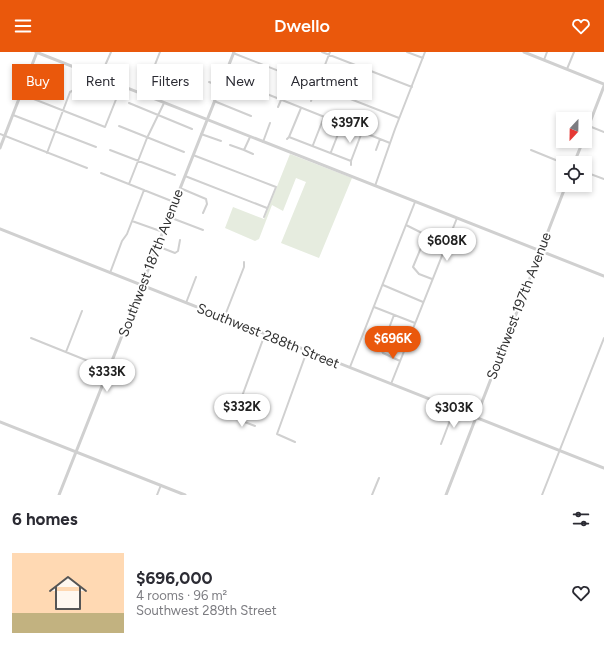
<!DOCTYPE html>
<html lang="en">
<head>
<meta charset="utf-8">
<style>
	body { margin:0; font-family:Figtree,sans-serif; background:#f7f7f7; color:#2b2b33; height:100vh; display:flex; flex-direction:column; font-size:15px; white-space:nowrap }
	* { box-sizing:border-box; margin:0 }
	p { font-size:13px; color:#7c7c81 }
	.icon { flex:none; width:22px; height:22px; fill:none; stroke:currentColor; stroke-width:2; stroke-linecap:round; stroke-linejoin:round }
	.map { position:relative; height:443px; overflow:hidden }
	.side { display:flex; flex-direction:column; background:#fff; flex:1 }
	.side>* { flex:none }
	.guide { position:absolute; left:12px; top:12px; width:400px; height:36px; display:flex; gap:8px }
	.needle { width:26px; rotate:202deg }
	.controls { position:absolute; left:556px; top:60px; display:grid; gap:8px }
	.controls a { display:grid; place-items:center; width:36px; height:36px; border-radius:0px; background:#fff; box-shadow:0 2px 6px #0003; font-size:20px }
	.price { position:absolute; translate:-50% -34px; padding:0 9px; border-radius:14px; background:#fff; color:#222; font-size:13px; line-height:26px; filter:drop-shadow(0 1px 2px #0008) }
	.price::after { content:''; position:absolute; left:50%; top:24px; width:12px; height:9px; margin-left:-6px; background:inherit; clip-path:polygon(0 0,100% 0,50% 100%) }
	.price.active { background:#ea580c; color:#fff }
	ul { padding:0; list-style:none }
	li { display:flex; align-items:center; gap:12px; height:100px; padding:0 12px }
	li+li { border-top:1px solid #e1e1e2 }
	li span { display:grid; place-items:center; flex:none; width:112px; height:80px; border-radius:0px; color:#555 }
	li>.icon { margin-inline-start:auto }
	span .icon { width:48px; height:48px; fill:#fffc; stroke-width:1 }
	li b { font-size:17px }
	h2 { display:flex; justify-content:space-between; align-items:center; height:48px; padding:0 12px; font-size:17px }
	.tag { padding:0 14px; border-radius:0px; background:#fff; box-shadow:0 2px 6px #0003; font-size:14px; line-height:36px }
	.tag.active { background:#ea580c; color:#fff }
	header { display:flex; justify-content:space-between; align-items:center; height:52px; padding:0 12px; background:#ea580c; color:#fff; font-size:18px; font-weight:600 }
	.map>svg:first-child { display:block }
	.green { fill:#e6ecdf }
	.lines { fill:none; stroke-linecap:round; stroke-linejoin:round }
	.minor { stroke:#d0d0d0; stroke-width:2 }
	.tertiary { stroke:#d0d0d0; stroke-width:3 }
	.labels { text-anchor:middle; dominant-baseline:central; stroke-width:4; stroke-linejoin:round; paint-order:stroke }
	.street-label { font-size:14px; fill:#333; stroke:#fff }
</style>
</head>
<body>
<header><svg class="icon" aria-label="menu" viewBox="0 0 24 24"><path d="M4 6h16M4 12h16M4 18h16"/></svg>Dwello<svg class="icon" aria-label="heart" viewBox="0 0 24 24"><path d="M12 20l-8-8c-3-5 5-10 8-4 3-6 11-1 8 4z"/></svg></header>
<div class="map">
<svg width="604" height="443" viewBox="0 0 604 443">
	<rect width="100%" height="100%" fill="#fff"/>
	<path class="green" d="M290,102L352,126L319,206L281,191L306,130L296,126L283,159L272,153L259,187L255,189L225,176L233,155L264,167Z"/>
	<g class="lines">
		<path class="minor" d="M322,0L412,35
			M407,0L423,6
			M233,1L399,66
			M544,8L547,0
			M567,17L574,0
			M29,21L47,28
			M100,25L111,0
			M224,25L390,91
			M209,30L220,34
			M234,38L237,31
			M21,42L105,75L121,35
			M143,43L160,0
			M256,47L259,39
			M214,49L251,64
			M311,49L330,0
			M129,51L192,77
			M278,55L281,48
			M13,63L96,95
			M119,74L184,100
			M589,74L604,80
			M0,82L87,116
			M201,82L221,89
			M289,85L351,109
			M287,87L289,85L301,56
			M263,90L270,71
			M230,93L244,98L250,85
			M313,93L324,65
			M110,98L175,123
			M244,98L253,102
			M376,98L380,87
			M531,98L563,111
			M331,100L342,72
			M47,101L70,40L74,38L81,42
			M193,103L276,135L264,165
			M351,113V109L362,80
			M585,120L604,127
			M101,121L174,150
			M185,124L267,156
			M129,132L147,86L164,51
			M375,134L395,77L425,0
			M180,136L206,147L207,152L203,161
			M169,165L203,178
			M132,169L163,180
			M406,173L424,182L425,186L413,215L419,222L432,227
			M157,194L175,201L178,199L180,188
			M110,221L122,189L127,182L144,138
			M383,233L423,250
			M186,251L196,225
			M374,255L415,271
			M394,263L381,297L383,301L400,309
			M224,266L244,215V210
			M31,286L108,317
			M66,300L82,259
			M350,315L415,150
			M391,332L457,166
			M255,374L234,366L265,282
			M295,390L277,382L307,299
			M441,392L454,358
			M157,443L161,433
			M372,443L379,426
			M542,443L604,286"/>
		<path class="tertiary" d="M36,0L604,224
			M524,0L604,32
			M585,83L604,34
			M0,96L37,0
			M574,111L583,89
			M0,177L604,416
			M0,370L185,443
			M59,443L234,0
			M446,443L566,133"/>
	</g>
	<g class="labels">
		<g class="street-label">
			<text transform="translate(151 211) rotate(-69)">Southwest 187th Avenue</text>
			<text transform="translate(519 254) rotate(-69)">Southwest 197th Avenue</text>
			<text transform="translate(268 284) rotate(22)">Southwest 288th Street</text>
		</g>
	</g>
</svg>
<div class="controls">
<a><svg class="needle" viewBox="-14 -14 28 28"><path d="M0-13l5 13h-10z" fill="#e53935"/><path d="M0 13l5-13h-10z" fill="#7c7c81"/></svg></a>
<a><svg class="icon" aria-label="locate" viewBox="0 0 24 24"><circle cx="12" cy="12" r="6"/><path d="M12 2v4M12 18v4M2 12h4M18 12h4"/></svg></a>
</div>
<b class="price" style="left:350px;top:92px">$397K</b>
<b class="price" style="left:447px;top:210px">$608K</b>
<b class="price active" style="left:393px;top:308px">$696K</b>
<b class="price" style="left:107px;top:341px">$333K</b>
<b class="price" style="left:242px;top:376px">$332K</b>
<b class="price" style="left:454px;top:377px">$303K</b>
<div class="guide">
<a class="tag active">Buy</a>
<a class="tag">Rent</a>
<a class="tag">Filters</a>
<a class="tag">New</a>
<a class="tag">Apartment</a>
</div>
</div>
<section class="side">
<h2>6 homes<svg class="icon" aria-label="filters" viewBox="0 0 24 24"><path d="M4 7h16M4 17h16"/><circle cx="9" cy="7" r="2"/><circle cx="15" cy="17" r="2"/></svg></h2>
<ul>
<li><span style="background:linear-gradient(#ffd9b3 75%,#c2b280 0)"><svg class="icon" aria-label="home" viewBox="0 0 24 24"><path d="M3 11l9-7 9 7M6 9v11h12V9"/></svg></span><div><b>$696,000</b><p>4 rooms · 96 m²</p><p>Southwest 289th Street</p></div><svg class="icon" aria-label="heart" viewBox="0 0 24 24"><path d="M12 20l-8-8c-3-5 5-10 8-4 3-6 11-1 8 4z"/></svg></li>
</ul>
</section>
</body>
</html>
